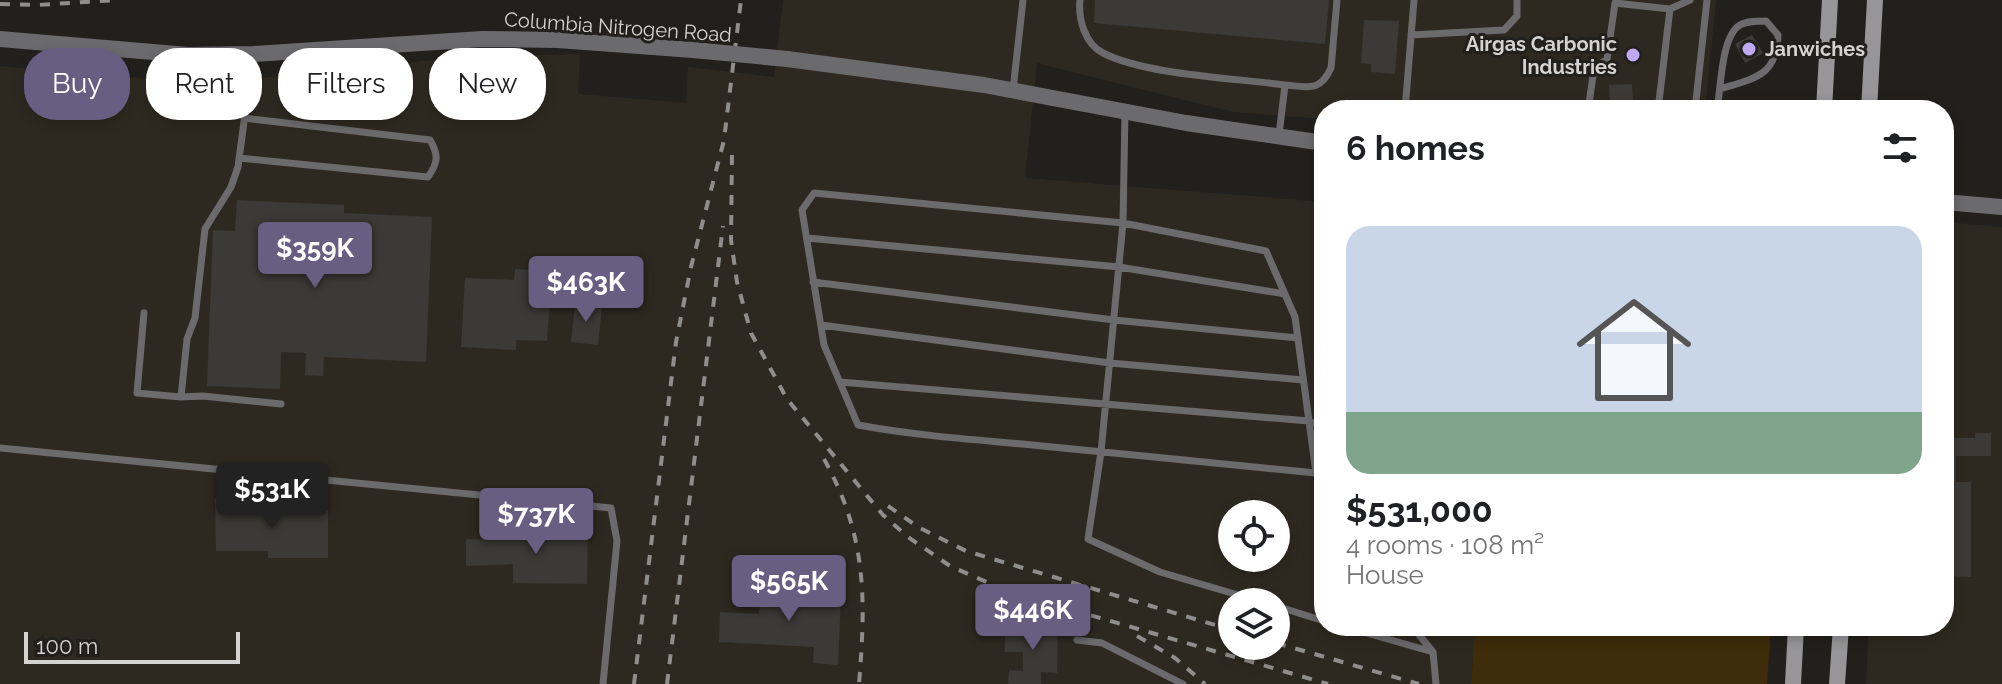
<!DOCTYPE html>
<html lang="en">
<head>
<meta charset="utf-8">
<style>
	body { margin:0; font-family:Raleway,sans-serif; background:#f2f2f2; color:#202124; height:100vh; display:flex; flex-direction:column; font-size:30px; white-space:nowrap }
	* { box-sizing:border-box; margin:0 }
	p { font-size:26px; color:#757577 }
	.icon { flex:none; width:44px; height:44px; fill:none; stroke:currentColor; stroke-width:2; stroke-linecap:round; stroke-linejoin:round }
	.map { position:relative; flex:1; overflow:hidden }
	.drawer { position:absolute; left:1314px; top:100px; width:640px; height:536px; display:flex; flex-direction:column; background:#fff; border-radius:32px; box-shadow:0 4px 12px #0003 }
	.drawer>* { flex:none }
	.hud { position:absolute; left:24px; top:48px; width:760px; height:72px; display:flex; gap:16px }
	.tools { position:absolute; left:1218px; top:500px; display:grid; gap:16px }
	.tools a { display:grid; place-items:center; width:72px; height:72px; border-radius:50%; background:#fff; box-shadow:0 4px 12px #0003; font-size:40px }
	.scale { position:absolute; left:24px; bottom:20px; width:216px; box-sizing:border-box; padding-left:8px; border:4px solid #d4d3d1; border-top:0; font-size:22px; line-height:28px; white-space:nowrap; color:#d4d3d1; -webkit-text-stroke:6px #22201d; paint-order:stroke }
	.price { position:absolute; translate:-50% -68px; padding:0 18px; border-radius:8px; background:#685e82; color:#fff; font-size:26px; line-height:52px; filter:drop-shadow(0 2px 4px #0008) }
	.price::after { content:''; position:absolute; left:50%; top:48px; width:24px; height:18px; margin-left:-12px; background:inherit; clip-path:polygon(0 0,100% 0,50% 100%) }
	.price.on { background:#222; color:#fff }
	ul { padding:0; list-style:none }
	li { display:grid; align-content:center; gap:16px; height:424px; padding:0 32px }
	li span { display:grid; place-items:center; height:248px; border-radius:24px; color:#555 }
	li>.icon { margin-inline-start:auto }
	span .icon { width:144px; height:144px; fill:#fffc; stroke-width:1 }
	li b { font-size:34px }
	h2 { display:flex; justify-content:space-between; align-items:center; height:96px; padding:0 32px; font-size:34px }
	.chip { padding:0 28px; border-radius:32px; background:#fff; box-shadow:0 4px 12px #0003; font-size:28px; line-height:72px }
	.chip.on { background:#685e82; color:#fff }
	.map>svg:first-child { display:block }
	.built { fill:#2e2920; fill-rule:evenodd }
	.green { fill:#3e2c0a }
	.building { fill:#3c3a36 }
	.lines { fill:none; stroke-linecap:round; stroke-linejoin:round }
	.service { stroke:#6b6a6c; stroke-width:7 }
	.tertiary { stroke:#6b6a6c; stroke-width:16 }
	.secondary { stroke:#969598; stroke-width:16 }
	.rail { stroke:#908e8c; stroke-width:4; stroke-dasharray:10 10; stroke-linecap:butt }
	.tertiary-bridge { stroke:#6b6a6c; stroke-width:16 }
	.poi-dot { fill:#bfa9f4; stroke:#22201d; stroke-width:3 }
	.labels { text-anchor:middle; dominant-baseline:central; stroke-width:6; stroke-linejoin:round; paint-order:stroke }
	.street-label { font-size:20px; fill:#d4d3d1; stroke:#22201d }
	.poi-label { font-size:20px; font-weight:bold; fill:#d4d3d1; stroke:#22201d; text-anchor:end }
</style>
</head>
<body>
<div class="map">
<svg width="2002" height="684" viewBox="0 0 2002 684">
	<rect width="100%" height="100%" fill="#22201d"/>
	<path class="built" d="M783,0H1716L1705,110H1324V119L1234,112L1037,63L1025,178L1324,202V626H1475L1471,684H0V66L207,84L461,57L580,54L578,94L686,103L688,67L774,77ZM1232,514H1276V558H1232ZM1232,602H1276V646H1232Z
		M1944,222L2002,227V684H1866L1869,626H1944Z"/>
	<path class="green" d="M1475,626H1771L1767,684H1471Z"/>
	<path class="building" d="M1095,0H1329L1325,44L1094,23Z
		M1364,20L1399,21L1395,74L1371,72V64L1361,63Z
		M1752,35L1763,53L1745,63L1735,44Z
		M1632,84L1633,102L1610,103L1609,85Z
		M237,200L344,205V213L432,217L426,362L324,357L323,376L305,375L306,353L281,352L280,389L207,386L213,230L235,231Z
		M515,269L530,270L528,300L550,301L547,341L516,340V350L461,347L465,278L514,280Z
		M575,304L602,307L598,345L571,342Z
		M1975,433H1991V456H1956V482H1971V577L1944,576V438H1975Z
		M215,498H235V510H328V558H268V551H216Z
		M517,529L588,530L587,584L513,583V564L466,566V539L517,540Z
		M760,590L841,594L838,665L813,663L814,647L719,642L720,612L759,614Z
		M1005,626L1058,628L1057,673L1041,672V684H1008L1009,670L1023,671V652H1005Z"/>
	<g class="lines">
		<path class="service" d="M1080,0C1078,19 1085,44 1103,53C1146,75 1235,78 1285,85L1279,135
			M1670,9L1690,0
			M1411,35L1504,30L1517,16V0
			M1285,85C1309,87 1320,92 1331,68L1337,0
			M1013,90L1023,0
			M1405,110L1414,0
			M1588,110L1594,69L1607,59L1615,3L1670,9L1658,110
			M1695,110L1707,0
			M1717,110C1721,88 1721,36 1740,25C1747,21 1757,21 1766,21L1778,35C1777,76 1755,78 1720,89
			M1125,112L1123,223L1266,251L1295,317L1316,473C1218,463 1120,454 1022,444C967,439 912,435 858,425L824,345L802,210L814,193L1123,223L1101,452L1088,539L1160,572L1262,602
			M239,158L428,177C438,163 439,155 430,140L244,118
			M807,238L1119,267L1285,294
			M813,282L1114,320L1298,338
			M144,313L137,393L181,397L187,339L195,318L205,229L231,187L238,167L253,54
			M821,325L1110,363L1303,380
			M840,382L1309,421L1324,426
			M181,397L203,396L281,404
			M0,448L611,508L617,541L603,684
			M1276,606L1324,621
			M1342,626L1433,652L1436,684
			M1412,626L1433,652
			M1077,640L1102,643L1183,684"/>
		<path class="tertiary" d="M0,39L188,55L253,54L482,39L558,40L693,50
			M787,59L984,85L1186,123L1324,143
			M1944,202L2002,207"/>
		<path class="secondary" d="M1824,110L1830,0
			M1869,110L1875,0
			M1793,684L1796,626
			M1837,684L1841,626"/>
		<path class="rail" d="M0,4L38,5L117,0
			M732,155L731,240L737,282L751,333L787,399L883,515L908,537L950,566L1007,591L1328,684
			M824,459C867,536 866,599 859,684
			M888,506L918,527L966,551L1232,630
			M1137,636L1175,658L1205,684
			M1276,643L1419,684
			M634,684L676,342L691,267L724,140L741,0
			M667,684L723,226"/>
		<path class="tertiary-bridge" d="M693,50L787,59"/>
	</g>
	<g class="poi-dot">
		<circle cx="1749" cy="49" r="8"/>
		<circle cx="1633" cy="55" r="8"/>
	</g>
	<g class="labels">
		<g class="street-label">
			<text transform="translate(618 27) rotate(4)">Columbia Nitrogen Road</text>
		</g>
		<g class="poi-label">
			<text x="1617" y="44">Airgas Carbonic<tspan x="1617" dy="23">Industries</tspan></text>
			<text x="1765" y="49" text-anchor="start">Janwiches</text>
		</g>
	</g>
</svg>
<div class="tools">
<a><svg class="icon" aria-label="locate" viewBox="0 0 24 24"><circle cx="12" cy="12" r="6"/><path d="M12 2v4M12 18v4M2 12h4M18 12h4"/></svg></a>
<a><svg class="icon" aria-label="layers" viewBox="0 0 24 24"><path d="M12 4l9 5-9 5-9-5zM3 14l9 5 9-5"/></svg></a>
</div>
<div class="scale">100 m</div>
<b class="price" style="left:315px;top:290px">$359K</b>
<b class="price" style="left:586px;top:324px">$463K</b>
<b class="price on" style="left:272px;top:531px">$531K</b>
<b class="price" style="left:536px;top:556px">$737K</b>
<b class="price" style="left:789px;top:623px">$565K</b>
<b class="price" style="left:1033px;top:652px">$446K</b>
<div class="hud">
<a class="chip on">Buy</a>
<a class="chip">Rent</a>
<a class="chip">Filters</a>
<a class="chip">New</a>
</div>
<section class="drawer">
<h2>6 homes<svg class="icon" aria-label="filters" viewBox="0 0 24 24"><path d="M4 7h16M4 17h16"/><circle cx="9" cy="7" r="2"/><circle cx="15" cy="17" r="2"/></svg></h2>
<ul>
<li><span style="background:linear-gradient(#c9d6e8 75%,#7fa58c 0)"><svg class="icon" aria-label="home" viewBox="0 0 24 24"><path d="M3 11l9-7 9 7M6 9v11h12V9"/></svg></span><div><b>$531,000</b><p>4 rooms · 108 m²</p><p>House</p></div></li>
</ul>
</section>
</div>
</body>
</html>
